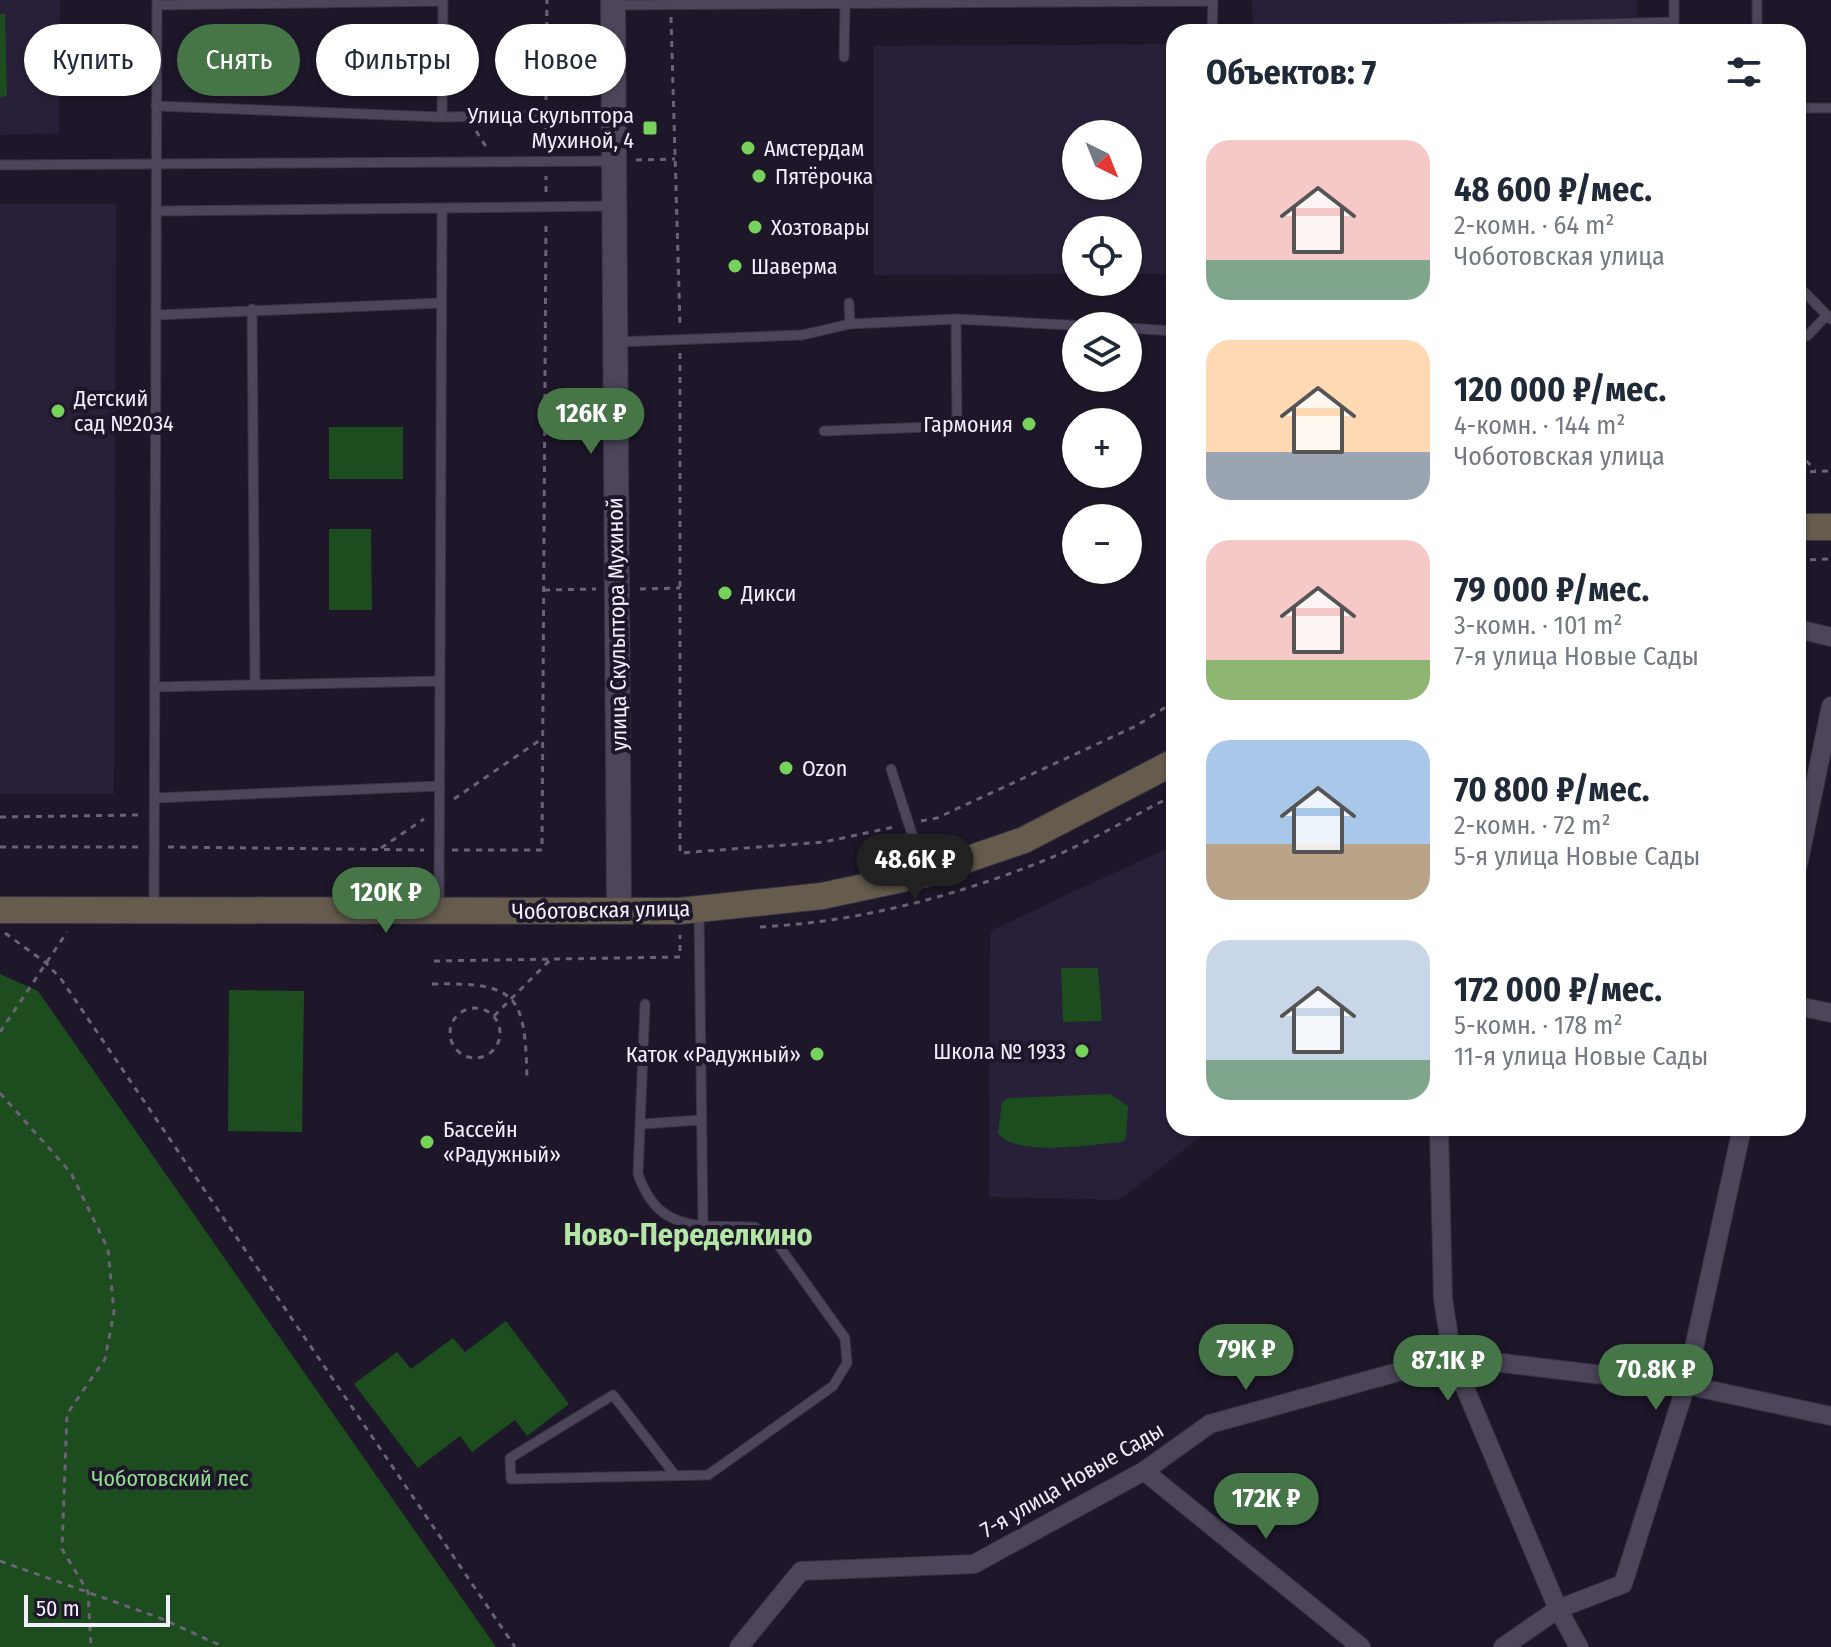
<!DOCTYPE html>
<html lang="ru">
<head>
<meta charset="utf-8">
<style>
	body { margin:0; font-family:"Fira Sans Condensed",sans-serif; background:#f6f6f7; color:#1f2937; height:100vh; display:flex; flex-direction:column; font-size:30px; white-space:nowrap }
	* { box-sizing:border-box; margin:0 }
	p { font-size:26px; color:#747a83 }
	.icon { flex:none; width:44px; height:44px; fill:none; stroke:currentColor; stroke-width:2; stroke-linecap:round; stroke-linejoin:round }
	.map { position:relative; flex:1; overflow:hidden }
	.side { position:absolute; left:1166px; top:24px; width:640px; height:1112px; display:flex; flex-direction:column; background:#fff; border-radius:24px; box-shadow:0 2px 6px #0004 }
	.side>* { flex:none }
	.top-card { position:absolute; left:24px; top:24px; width:760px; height:72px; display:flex; gap:16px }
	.needle { width:52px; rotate:137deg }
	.controls { position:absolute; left:1062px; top:120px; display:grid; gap:16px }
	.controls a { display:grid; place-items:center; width:80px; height:80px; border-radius:50%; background:#fff; box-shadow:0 2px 6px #0004; font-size:40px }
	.scale { position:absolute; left:24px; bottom:20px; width:146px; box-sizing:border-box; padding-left:8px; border:4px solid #f3effd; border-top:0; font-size:22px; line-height:28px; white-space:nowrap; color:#f3effd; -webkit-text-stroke:6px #1e172a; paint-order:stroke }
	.price { position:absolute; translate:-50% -68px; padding:0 18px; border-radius:28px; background:#467547; color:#fff; font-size:26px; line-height:52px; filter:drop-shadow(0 2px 4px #0008) }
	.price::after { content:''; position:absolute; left:50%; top:48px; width:24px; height:18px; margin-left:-12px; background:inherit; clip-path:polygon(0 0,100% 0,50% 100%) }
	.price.selected { background:#222; color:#fff }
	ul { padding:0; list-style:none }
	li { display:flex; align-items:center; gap:24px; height:200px; padding:0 40px }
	li span { display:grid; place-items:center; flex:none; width:224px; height:160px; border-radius:24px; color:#555 }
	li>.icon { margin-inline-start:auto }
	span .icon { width:96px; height:96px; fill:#fffc; stroke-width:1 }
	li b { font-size:34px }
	h2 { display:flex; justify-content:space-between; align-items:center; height:96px; padding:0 40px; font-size:34px }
	.tag { padding:0 28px; border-radius:36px; background:#fff; box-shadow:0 2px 6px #0004; font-size:28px; line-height:72px }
	.tag.selected { background:#467547; color:#fff }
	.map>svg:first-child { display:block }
	.built { fill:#282038; fill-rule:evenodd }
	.green { fill:#1d4c1e }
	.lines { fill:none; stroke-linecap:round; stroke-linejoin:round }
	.service-casing { stroke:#373341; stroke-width:11 }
	.minor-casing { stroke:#373341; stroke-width:20 }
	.tertiary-casing { stroke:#373341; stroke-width:26 }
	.secondary-casing { stroke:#373341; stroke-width:28 }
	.path { stroke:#696374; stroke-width:3; stroke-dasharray:6 6; stroke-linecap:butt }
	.service { stroke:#4d465b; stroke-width:9 }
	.minor { stroke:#4d465b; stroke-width:18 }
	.tertiary { stroke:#4d465b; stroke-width:24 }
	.secondary { stroke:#655c4e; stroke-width:26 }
	.poi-dot { fill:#76d25a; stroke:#1e172a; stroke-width:3 }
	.labels { text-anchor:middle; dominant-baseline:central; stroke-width:8; stroke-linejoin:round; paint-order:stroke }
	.poi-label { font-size:22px; fill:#f3effd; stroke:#1e172a; text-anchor:start }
	.street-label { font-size:22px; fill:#f3effd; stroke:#1e172a }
	.park-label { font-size:22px; fill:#94de93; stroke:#1e172a }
	.district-label { font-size:30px; font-weight:bold; fill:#b3e5a5; stroke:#1e172a }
</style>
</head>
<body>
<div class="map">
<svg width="1831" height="1647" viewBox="0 0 1831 1647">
	<rect width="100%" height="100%" fill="#1e172a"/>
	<path class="built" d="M0,0H60L59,133L0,135Z
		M1252,0H1637L1636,32H1253Z
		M1174,44V274H1128V230H1076V274L874,275V46ZM1076,134H1128V186H1076Z
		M0,204H116L114,794H0Z
		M1174,845V1128H1212L1119,1200L989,1197L990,931Z"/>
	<path class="green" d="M0,14H5L7,96L0,97Z
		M329,427H403V479H329Z
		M329,529H371L372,610H329Z
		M1061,968H1098L1102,1021L1063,1022Z
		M0,974L38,991L496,1647H0Z
		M229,990L304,991L302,1132L228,1131Z
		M1110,1094L1128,1106L1126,1138L1123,1142C1093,1144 1016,1158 998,1133L1002,1102L1009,1098Z
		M506,1321L569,1404L527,1436L515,1420L472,1452L460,1436L418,1468L354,1384L397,1352L411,1369L453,1338L465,1352Z"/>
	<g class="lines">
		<g class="service-casing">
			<path id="service" d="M157,5L443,1
				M616,5L1213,1
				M1212,32L1213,0
				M1325,32L1674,22
				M1674,32V0
				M1757,32V0
				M844,57L845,4
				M156,106L442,117L613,114
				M1798,108H1831
				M442,117L443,0
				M0,165L613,161
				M156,211L613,206
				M1798,286L1831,319
				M849,303L850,324
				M252,309L255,685
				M156,315L441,303
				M1128,328L1174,331
				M1807,336L1827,315
				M616,342L802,335L850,324L956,319L1087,326
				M824,431L957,426L956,319
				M155,687L440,681
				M891,769L924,871
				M155,798L440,786
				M439,907L442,208
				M154,909L157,0
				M645,1004L638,1174C650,1208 667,1222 703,1226
				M642,1124L701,1120
				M675,1475L613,1395L510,1458L511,1479L708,1475L833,1386L847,1363L845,1338L779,1246L755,1227L703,1226L699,912"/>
		</g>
		<g class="minor-casing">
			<path id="minor" d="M1798,629L1831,637
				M1798,865L1831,706
				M1798,1006L1831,1013
				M1439,1128L1443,1299L1452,1357L1558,1609L1579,1647
				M1144,1471L1361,1647
				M739,1647L801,1571L974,1564L1144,1471L1210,1424L1452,1357L1686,1385L1831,1416
				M1503,1647L1558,1609L1623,1584L1686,1385L1742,1128"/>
		</g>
		<g class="tertiary-casing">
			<path id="tertiary" d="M613,0L619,912"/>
		</g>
		<g class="secondary-casing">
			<path id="secondary" d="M1798,527H1831
				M0,910L680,911L822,896L925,874L1024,840L1174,762"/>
		</g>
		<path class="path" d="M671,17L680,325
			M546,100L547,0
			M546,128V148
			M476,131L487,148
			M636,160L675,159
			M546,192V176
			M680,353V853L824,842L894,827
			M1798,452L1815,470
			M1798,472L1831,471
			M1798,560L1831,559
			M640,589L680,588
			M544,590L596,589
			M454,799L543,738
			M0,817L139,815
			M921,821L937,818L1136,726L1174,702
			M0,847H140
			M168,847L424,850
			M381,848L424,819
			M452,850H542L546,220
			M760,927C858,922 952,897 1043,861C1088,843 1131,817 1174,795
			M5,933L46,963L61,979L515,1647
			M434,961L680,957V935
			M432,984C519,982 525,996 527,1079
			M450 1033a25 25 0 1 1 50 0a25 25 0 1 1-50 0Z
			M494,1016L551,959
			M0,1032L67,932
			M0,1093L71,1173L108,1249L114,1312L105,1359L67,1414L62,1549L88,1592L91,1647
			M0,1561L160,1618L224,1647"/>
		<use href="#service" class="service"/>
		<use href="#minor" class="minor"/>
		<use href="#tertiary" class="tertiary"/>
		<use href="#secondary" class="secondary"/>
	</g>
	<g class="poi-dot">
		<rect x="642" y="120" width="16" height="16" rx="4"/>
		<circle cx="748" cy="148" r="8"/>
		<circle cx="759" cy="176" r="8"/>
		<circle cx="755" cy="227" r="8"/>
		<circle cx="735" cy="266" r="8"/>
		<circle cx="58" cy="411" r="8"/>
		<circle cx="1029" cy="424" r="8"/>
		<circle cx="725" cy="593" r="8"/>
		<circle cx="786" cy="768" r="8"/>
		<circle cx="1082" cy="1051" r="8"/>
		<circle cx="817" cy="1054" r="8"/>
		<circle cx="427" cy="1142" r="8"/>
	</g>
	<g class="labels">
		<g class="poi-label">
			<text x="634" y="115" text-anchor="end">Улица Скульптора<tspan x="634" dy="25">Мухиной, 4</tspan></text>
			<text x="764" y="148">Амстердам</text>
			<text x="775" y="176">Пятёрочка</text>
			<text x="771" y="227">Хозтовары</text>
			<text x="751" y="266">Шаверма</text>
			<text x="74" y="398">Детский<tspan x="74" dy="25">сад №2034</tspan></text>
			<text x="1013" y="424" text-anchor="end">Гармония</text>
			<text x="741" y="593">Дикси</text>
			<text x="802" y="768">Ozon</text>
			<text x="1066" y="1051" text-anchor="end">Школа № 1933</text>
			<text x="801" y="1054" text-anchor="end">Каток «Радужный»</text>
			<text x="443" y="1129">Бассейн<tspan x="443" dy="25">«Радужный»</tspan></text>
		</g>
		<g class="street-label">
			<text transform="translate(617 624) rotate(-91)">улица Скульптора Мухиной</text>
			<text transform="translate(601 910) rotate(-1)">Чоботовская улица</text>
			<text transform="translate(1072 1480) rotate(-30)">7-я улица Новые Сады</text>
		</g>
		<g class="park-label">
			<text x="170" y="1478">Чоботовский лес</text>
		</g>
		<g class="district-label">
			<text x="688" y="1235">Ново-Переделкино</text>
		</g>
	</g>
</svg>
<div class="controls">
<a><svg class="needle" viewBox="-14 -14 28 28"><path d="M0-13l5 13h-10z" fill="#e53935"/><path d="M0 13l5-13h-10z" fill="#747a83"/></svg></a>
<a><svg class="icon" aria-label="locate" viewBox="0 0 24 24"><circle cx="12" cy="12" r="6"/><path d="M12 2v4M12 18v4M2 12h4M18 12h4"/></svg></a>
<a><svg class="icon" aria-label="layers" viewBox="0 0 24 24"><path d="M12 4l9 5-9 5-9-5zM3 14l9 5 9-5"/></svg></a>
<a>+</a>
<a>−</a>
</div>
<div class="scale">50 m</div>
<b class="price" style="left:591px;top:456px">126K ₽</b>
<b class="price selected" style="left:915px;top:902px">48.6K ₽</b>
<b class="price" style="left:386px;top:935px">120K ₽</b>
<b class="price" style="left:1246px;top:1392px">79K ₽</b>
<b class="price" style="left:1448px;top:1403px">87.1K ₽</b>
<b class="price" style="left:1656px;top:1412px">70.8K ₽</b>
<b class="price" style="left:1266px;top:1541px">172K ₽</b>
<div class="top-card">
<a class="tag">Купить</a>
<a class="tag selected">Снять</a>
<a class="tag">Фильтры</a>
<a class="tag">Новое</a>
</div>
<section class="side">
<h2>Объектов: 7<svg class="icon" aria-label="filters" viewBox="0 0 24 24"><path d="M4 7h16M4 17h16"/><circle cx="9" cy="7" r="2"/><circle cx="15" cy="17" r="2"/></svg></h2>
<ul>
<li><span style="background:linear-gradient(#f6c9c9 75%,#7fa58c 0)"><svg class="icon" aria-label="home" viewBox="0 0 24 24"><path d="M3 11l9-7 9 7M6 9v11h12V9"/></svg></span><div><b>48 600 ₽/мес.</b><p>2-комн. · 64 m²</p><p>Чоботовская улица</p></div></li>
<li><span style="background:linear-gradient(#ffd9b3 70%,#9aa5b1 0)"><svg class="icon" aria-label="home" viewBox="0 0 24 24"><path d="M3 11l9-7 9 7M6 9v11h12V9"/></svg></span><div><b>120 000 ₽/мес.</b><p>4-комн. · 144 m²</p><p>Чоботовская улица</p></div></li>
<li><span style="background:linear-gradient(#f6c9c9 75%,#8fb573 0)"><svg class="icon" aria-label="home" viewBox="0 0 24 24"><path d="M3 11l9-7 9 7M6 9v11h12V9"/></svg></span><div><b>79 000 ₽/мес.</b><p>3-комн. · 101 m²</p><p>7-я улица Новые Сады</p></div></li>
<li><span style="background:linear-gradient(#a9c7e8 65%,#b9a48a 0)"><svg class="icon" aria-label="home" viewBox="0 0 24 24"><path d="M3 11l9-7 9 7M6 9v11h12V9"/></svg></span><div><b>70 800 ₽/мес.</b><p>2-комн. · 72 m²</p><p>5-я улица Новые Сады</p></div></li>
<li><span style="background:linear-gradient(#c9d6e8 75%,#7fa58c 0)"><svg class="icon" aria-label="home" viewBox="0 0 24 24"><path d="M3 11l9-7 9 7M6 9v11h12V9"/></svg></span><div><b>172 000 ₽/мес.</b><p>5-комн. · 178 m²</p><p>11-я улица Новые Сады</p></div></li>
</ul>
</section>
</div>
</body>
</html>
